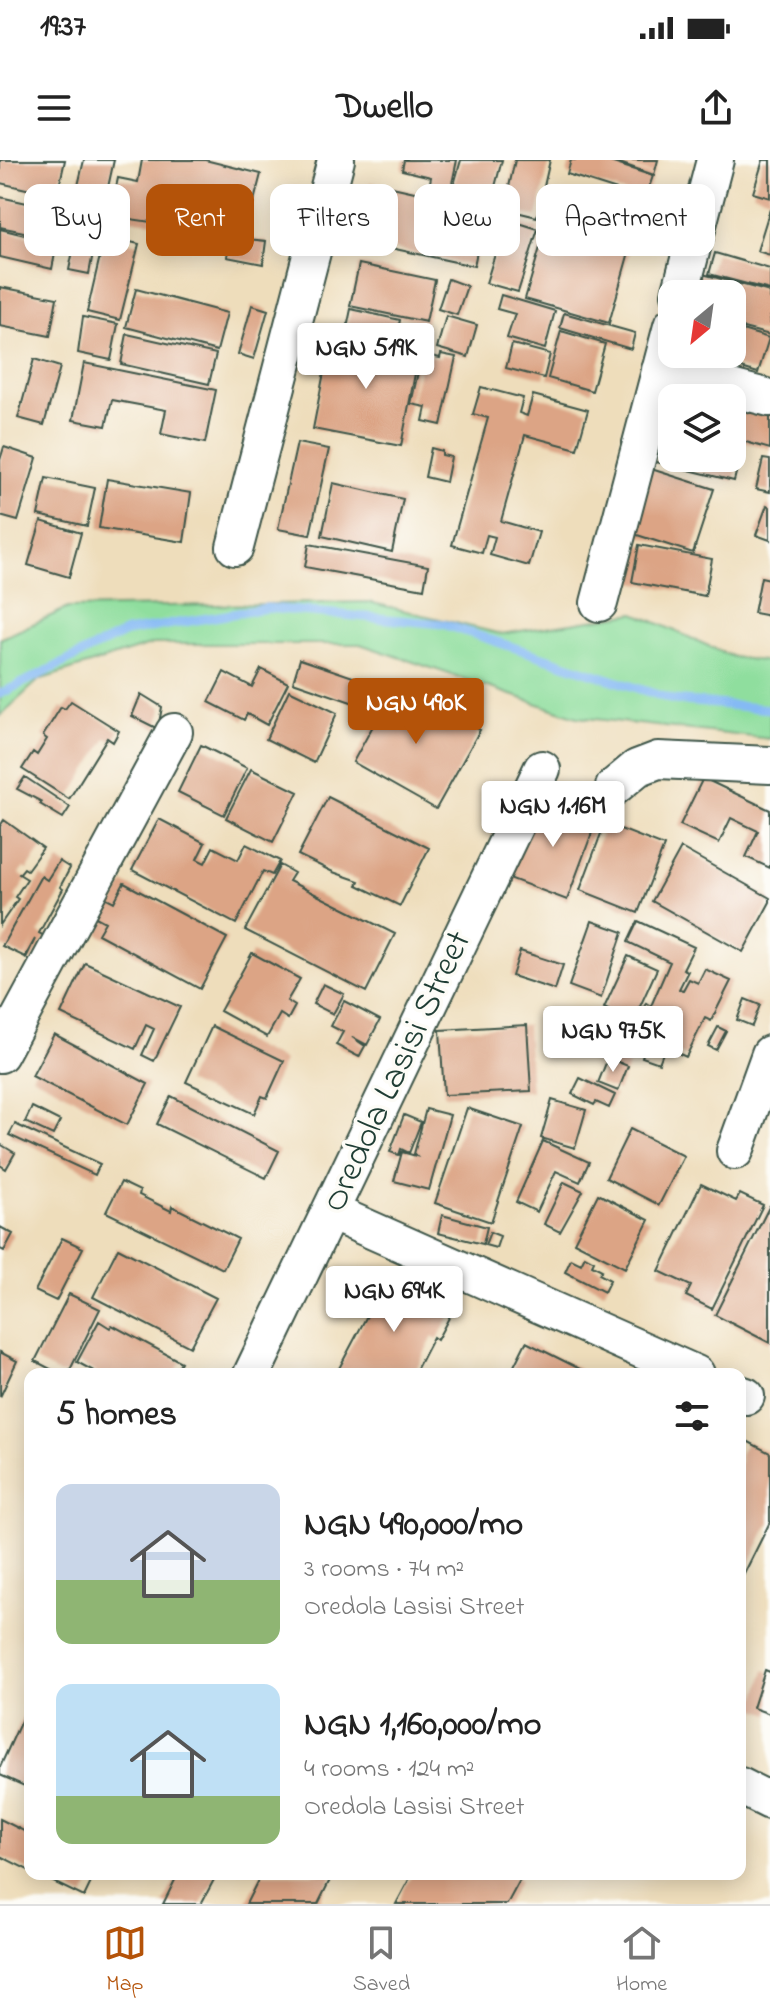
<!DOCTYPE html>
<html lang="en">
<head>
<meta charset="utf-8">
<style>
	body { margin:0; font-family:"Indie Flower",sans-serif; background:#f6f6f6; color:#222; height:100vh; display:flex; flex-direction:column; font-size:30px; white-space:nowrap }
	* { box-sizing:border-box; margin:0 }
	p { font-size:26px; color:#767676 }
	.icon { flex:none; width:44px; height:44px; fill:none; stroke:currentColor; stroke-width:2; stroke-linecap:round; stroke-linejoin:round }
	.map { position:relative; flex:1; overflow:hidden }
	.side { position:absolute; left:24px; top:1208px; width:722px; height:512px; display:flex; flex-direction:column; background:#fff; border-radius:16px; box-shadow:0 4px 20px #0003 }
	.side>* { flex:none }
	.banner { position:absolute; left:24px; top:24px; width:722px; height:72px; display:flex; gap:16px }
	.needle { width:52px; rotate:209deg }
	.buttons { position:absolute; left:658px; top:120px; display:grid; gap:16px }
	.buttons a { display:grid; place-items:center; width:88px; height:88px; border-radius:16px; background:#fff; box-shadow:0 4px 20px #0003; font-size:40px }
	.price { position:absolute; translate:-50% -68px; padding:0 18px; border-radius:8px; background:#fff; color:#222; font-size:26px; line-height:52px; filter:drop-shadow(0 2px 4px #0008) }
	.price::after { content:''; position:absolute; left:50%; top:48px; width:24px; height:18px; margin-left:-12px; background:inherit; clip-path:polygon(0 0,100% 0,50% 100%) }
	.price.current { background:#b45309; color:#fff }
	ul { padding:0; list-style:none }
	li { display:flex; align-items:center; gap:24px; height:200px; padding:0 32px }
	li span { display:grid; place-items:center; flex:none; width:224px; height:160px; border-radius:16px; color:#555 }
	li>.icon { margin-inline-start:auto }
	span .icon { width:96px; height:96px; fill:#fffc; stroke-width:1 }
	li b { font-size:34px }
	h2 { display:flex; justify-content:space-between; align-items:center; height:96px; padding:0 32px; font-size:34px }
	.tag { padding:0 28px; border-radius:16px; background:#fff; box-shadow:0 4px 20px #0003; font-size:28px; line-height:72px }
	.tag.current { background:#b45309; color:#fff }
	.status { display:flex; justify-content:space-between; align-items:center; height:56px; padding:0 40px; background:#fff; direction:ltr }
	.status svg { height:22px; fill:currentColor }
	header { display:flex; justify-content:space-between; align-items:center; height:104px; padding:0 32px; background:#fff; font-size:36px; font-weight:700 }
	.tab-bar { display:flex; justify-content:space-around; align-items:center; height:112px; border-top:2px solid #e0e0e0; background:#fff; font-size:22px; color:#767676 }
	.tab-bar a { display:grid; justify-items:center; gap:4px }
	.tab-bar .current { color:#b45309 }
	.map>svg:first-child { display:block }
	.green { fill:#8fde9e; stroke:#578e69; stroke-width:2 }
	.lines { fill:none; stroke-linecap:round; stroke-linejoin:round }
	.stream { stroke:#85baf4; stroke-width:9 }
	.building { fill:#dca485 }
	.minor-casing { stroke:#3e5548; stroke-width:40 }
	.minor { stroke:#fff; stroke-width:36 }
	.labels { text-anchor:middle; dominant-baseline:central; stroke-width:7; stroke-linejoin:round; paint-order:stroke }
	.street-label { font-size:36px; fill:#1f3d34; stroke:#fdfcf7 }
</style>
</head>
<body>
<div class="status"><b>19:37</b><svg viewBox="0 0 49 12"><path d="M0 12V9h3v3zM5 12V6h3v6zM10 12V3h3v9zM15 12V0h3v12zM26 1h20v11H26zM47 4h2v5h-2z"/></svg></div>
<header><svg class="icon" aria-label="menu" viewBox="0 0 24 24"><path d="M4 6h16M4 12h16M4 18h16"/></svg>Dwello<svg class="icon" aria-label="share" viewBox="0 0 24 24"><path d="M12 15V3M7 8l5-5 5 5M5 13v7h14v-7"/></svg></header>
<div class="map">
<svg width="770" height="1744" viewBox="0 0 770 1744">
	<rect width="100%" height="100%" fill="#fdfcf7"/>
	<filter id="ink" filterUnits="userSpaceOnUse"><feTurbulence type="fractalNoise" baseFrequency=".0125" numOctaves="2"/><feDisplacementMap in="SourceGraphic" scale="16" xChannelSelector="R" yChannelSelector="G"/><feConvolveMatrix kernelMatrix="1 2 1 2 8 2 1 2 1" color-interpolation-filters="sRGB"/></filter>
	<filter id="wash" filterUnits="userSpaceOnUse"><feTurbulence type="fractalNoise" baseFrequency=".006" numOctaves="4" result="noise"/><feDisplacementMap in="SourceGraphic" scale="32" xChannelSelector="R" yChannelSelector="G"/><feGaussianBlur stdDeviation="1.8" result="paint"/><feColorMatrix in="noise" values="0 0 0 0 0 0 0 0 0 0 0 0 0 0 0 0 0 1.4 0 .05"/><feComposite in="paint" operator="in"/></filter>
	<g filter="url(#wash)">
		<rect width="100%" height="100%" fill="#edb"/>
		<path class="green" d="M369,442L501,474L635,453L733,497L770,502V579L577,557L360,484H153L39,520L0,556V479L68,448Z"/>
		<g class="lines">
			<path class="stream" d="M0,534L126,472L267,448L443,464L673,540L770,549"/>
		</g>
		<g id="blocks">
			<path class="building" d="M0,0H65L57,36L0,23Z
				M84,0H114L103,50L74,43Z
				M142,0H205L261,14L245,76L110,56L118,18L138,22Z
				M404,0H457L450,33L429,28L431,17L402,10Z
				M461,0H502L492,38L453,28Z
				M515,0H550L537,57L504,49Z
				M571,0H604L653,16L645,39L567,14Z
				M611,0H658L654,15Z
				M763,0H770V38L753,33Z
				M370,22L486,48L474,106L358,81Z
				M0,37L63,51L57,79L0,67Z
				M770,49V95L757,91Z
				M506,59L538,69L518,132L486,123Z
				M79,62L106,68L104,76L139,84L120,160L87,152L103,83L95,82L89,114L69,110Z
				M546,67L629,92L609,163L525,139Z
				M0,69L57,83L52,109L0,97Z
				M230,77L266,81L263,104L227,97Z
				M715,93L770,109V130L709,114Z
				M359,104L435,120L426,162L350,146Z
				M695,112L770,132V175L732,165V134H689Z
				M448,119L467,126L457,155L438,149Z
				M0,127L57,138L50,176L0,166Z
				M136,129L227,153L217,191L126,167Z
				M501,135L555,151L545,189L507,178L515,154L497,149Z
				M252,145L268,150L254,199L238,194Z
				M351,149L400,160L395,183L346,173Z
				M564,153L635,173L631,189L560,168Z
				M446,156L477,165L468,197L437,188Z
				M83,157L118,164L111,200L78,193Z
				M732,167L769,178L758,213L698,195L732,194Z
				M561,171L605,184L592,231L548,218Z
				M127,174L216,194L209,224L121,204Z
				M331,176L419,193L401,286L313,269Z
				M512,184L550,194L544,218L506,208Z
				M422,194L440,198L441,194L456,197L441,265L423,261L426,247L411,244Z
				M34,199L60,207L44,265L18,258Z
				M84,203L216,230L205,283L161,274L166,250L112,240L106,266L73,260Z
				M481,227L523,238L519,253L527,256L533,235L588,250L577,289L525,275L501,361L539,372L529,406L490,395L495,377L487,375L482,393L452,385L488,258L473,254Z
				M732,237L770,249V289L732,278Z
				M665,267L672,268V298H732V283L743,285L734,321L656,302Z
				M297,283L329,289L310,375L278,369Z
				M4,287L37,298L18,361L0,356V300Z
				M431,288L442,291V295L451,297L446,322L425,317Z
				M763,299L770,300V332L756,329Z
				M648,308L714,329L693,393L628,372Z
				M46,318L95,328L87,366L38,355Z
				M107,319L191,333L184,382L99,368Z
				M333,323L403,339L392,392L322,376Z
				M767,345L770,347V380L756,375Z
				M41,361L81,373L69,417L28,405Z
				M309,384L428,406L424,429L305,407Z
				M639,385L712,399L705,436L632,422Z
				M761,417L770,419V456L754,453Z
				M300,499L362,520L354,543L293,522Z
				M261,509L288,523L267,565L247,554L244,560L209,542L224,512L252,527Z
				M396,524L480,570L436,649L353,602Z
				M289,530L337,553L314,603L266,579Z
				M141,534L162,547L158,569L132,556Z
				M71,541L119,571L113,582L107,578L69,639L22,609L33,592L37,595L47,579L43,576L61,547L65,549Z
				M201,585L247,608L224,655L178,632Z
				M251,609L298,632L273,682L226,658Z
				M25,617L70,647L63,658L40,644L42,642L17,629Z
				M703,618L770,650V708L746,697L758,671L731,658L719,683L680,665Z
				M328,637L429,688L400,746L357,725L359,721L333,712L298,695Z
				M538,638L597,659L567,740L509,718Z
				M159,659L205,683L197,699L205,703L213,687L238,700L246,684L280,701L272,715L263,711L236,764L132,710Z
				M4,660L43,688L27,710L24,708L19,714L27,719L15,737L18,739L0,765V666Z
				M605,663L664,686L638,753L580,730Z
				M681,688L770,738V742L743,792L652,741Z
				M59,701L70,708L60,727L63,729L39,773L46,777L32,802L26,798L35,779L25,797L2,786L41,716L47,720Z
				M280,705L294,713L289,721L395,774L366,832L245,770Z
				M124,723L227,778L200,829L98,774L105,762L92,755L103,736L114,742Z
				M592,761L623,772L601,838L569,826Z
				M638,761L694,787L683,809L688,811L679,829L683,830L689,819L698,823L705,809L731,821L711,861L705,858L686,897L665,887L670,877L664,874L657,888L631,875L646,843L651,846L670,802L628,782Z
				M520,791L563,805L555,830L512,816Z
				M252,793L300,819L287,841L295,846L288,859L280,854L267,877L220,851Z
				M628,796L657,809L633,862L604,848Z
				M85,803L180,847L154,901L142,895L154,869L146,865L135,889L61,854Z
				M323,824L344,834L333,854L313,844Z
				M745,839L760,845L752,866L737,860Z
				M344,841L380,860L367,885L352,877L365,886L359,897L336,885L343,872L331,866Z
				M527,865L531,931L444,935L440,870Z
				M212,866L284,901L267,938L262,936L254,954L186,922Z
				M718,867L726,871L716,890L708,886Z
				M54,874L148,924L127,965L32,916Z
				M645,888L663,893L659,903L642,897Z
				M608,898L628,906L618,931L598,923Z
				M580,918L615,935L609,948L596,942L594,945L572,934Z
				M171,936L279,991L266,1018L157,964Z
				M552,940L586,950L575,988L541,978Z
				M32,947L60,961L53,975L25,962Z
				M467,948L523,967L491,1062L435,1043Z
				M426,949L450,955L429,1030L394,1021L402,992L416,996L414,994Z
				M404,955L421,962L409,993L401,989L399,995L390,992Z
				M15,964L100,1004L95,1015L9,975Z
				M630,969L684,996L659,1045L606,1018Z
				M543,981L589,1002L580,1022L556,1011L537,1052L516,1042Z
				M0,984L15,993L6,1009L0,1005Z
				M121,1022L140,1031L139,1035L171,1051L172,1046L238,1079L223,1109L106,1052Z
				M564,1022L583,1031L560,1072L544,1064Z
				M701,1024L736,1041L740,1034L763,1045L712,1149L686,1136L691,1126L659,1111Z
				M598,1034L649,1060L625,1108L574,1082Z
				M770,1045V1183L715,1155Z
				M442,1055L487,1067L483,1084L438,1073Z
				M0,1067L13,1074L4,1091L0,1089Z
				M490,1072L500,1076L496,1088L485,1085Z
				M62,1078L83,1088L56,1141L35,1131Z
				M118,1088L216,1138L190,1187L93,1137Z
				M585,1096L594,1101L592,1105L602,1110L599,1114L610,1120L604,1132L565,1112L571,1099L581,1104Z
				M386,1120L451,1154L437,1180L433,1177L414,1214H336Z
				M69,1134L100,1149L68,1214H60L35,1201Z
				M99,1161L110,1168L112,1165L181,1202L174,1214H99L77,1202Z
				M526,1182L590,1214H510Z
				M0,1192L17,1201L0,1237Z
				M747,1281L770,1293V1362L740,1422V1294Z
				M765,1510L770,1512V1554L753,1548Z
				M30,1541V1626L29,1628L0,1615V1607Z
				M0,1659L30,1674V1711L0,1696Z
				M37,1714H95L84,1737Z
				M178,1714H217L201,1744H163Z
				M261,1714H333L318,1744H246Z
				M412,1714H509L520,1720L507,1744H396Z"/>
		</g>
	</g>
	<g filter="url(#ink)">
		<use href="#blocks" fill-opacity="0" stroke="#3e5548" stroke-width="2"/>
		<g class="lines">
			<g class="minor-casing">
				<path id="minor" d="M680,134L715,0
					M660,210L770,238
					M235,387L336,0
					M599,443L672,166
					M614,627L637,608L658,600L770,605
					M0,894L174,572
					M735,991L770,894
					M331,1052L696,1214
					M252,1214L542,609
					M740,1234L746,1236
					M740,1626L770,1641"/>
			</g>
			<use href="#minor" class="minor"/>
		</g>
	</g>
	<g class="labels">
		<g class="street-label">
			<text transform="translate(398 912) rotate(-65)">Oredola Lasisi Street</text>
		</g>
	</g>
</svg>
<div class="buttons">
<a><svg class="needle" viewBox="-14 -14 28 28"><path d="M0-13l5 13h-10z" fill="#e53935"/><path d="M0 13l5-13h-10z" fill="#767676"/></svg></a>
<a><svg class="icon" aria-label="layers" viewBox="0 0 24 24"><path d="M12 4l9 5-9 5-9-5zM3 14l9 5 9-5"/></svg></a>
</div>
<b class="price" style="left:366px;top:231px">NGN 519K</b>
<b class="price current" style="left:416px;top:586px">NGN 490K</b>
<b class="price" style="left:553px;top:689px">NGN 1.16M</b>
<b class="price" style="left:613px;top:914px">NGN 975K</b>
<b class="price" style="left:394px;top:1174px">NGN 694K</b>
<div class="banner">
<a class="tag">Buy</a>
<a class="tag current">Rent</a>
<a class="tag">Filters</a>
<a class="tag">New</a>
<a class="tag">Apartment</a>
</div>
<section class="side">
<h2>5 homes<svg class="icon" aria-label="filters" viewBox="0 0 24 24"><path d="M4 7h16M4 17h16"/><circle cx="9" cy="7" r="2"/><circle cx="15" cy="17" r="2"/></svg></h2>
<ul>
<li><span style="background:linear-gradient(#c9d6e8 60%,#8fb573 0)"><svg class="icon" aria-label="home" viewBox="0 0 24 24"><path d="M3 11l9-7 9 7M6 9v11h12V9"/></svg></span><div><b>NGN 490,000/mo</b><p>3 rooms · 74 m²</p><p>Oredola Lasisi Street</p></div></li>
<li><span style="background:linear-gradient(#bfe0f5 70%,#8fb573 0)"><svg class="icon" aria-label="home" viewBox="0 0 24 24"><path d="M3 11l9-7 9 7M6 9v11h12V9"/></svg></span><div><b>NGN 1,160,000/mo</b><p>4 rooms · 124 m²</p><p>Oredola Lasisi Street</p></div></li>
</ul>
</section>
</div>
<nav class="tab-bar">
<a class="current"><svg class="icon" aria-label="map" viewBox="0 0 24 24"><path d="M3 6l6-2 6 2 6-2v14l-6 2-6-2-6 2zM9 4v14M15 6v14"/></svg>Map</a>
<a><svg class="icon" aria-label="saved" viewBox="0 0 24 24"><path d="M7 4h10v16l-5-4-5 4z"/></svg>Saved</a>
<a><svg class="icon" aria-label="home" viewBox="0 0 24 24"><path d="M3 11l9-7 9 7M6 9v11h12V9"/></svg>Home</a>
</nav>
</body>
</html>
